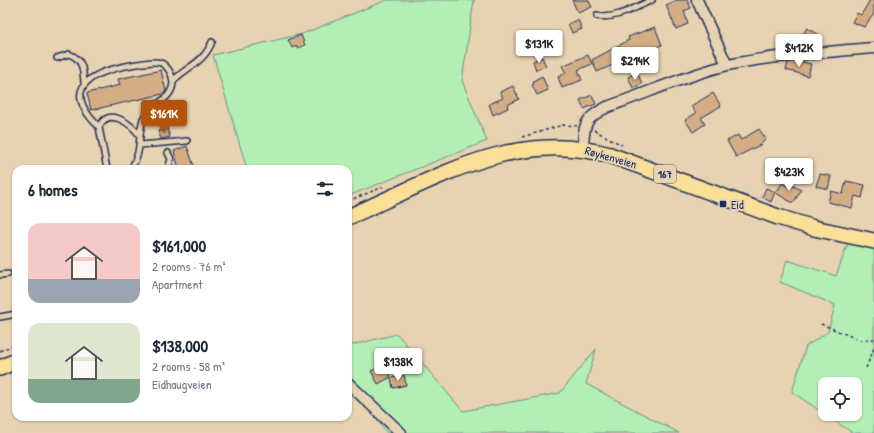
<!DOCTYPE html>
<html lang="en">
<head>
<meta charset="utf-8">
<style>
	body { margin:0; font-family:"Patrick Hand",sans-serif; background:#f6f6f7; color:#1f2937; height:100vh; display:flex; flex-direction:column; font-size:15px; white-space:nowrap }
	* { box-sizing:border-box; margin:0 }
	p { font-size:13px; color:#747a83 }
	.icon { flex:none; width:22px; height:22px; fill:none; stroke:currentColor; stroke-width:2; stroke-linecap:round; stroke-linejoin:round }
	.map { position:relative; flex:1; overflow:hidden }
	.side { position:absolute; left:12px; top:165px; width:340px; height:256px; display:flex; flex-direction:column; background:#fff; border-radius:12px; box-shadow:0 1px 3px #0004 }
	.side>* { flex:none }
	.buttons { position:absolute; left:818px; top:377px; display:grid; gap:8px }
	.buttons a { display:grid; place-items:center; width:44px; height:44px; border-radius:8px; background:#fff; box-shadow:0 1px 3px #0004; font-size:20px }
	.price { position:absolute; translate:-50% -34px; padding:0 9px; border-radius:4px; background:#fff; color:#222; font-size:13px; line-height:26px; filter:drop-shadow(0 1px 2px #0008) }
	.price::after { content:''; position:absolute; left:50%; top:24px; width:12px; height:9px; margin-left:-6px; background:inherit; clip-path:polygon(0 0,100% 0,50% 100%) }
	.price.active { background:#b45309; color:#fff }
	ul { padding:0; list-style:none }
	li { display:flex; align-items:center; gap:12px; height:100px; padding:0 16px }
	li span { display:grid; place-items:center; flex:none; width:112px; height:80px; border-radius:12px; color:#555 }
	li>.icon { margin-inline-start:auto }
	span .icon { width:48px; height:48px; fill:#fffc; stroke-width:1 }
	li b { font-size:17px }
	h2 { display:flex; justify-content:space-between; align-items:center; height:48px; padding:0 16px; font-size:17px }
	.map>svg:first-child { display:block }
	.green { fill:#b3efb4; stroke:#678f89; fill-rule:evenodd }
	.building { fill:#d4ad85; stroke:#1b2f5e }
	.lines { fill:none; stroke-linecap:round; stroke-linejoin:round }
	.service-casing { stroke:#1b2f5e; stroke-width:8 }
	.minor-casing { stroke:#1b2f5e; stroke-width:13 }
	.primary-casing { stroke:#1b2f5e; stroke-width:18 }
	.path { stroke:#1b2f5e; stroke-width:1.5; stroke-dasharray:3 3; stroke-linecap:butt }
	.service { stroke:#e7d3b1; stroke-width:5 }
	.minor { stroke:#e7d3b1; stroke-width:10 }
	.primary { stroke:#fadf96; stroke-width:15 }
	.poi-dot { fill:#1b2f5e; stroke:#e7d3b1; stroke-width:1.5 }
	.labels { text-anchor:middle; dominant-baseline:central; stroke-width:4; stroke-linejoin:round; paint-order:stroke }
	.shield { fill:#e7d3b1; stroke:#586077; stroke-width:1 }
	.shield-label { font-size:11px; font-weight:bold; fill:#1b2f5e }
	.street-label { font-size:12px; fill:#1b2f5e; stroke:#e7d3b1 }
	.poi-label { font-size:12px; fill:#1b2f5e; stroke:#e7d3b1; text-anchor:start }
</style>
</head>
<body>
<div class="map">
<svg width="874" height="433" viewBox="0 0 874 433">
	<rect width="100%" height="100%" fill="#e7d3b1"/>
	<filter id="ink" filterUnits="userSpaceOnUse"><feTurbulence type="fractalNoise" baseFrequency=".025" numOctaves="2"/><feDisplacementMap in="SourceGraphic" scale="8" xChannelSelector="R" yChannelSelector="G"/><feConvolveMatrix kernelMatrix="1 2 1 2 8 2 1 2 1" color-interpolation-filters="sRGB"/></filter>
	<g filter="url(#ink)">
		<path class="green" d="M387,0H474L462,81L487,141L348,196V169H247L213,55L302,34Z
			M849,240L874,247V433H853L792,392L806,346L828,332L835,305L780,282L787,260L836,276ZM825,384H855V414H825Z
			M397,334L463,411L560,393L596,349L586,384L679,433H387L358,391L348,387V346Z"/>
		<path class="building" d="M572,0H588L592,7L578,13Z
			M677,0H687L691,8L684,11L688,24L676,29L666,5Z
			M870,0H874V14L864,27L852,22L857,13L861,15Z
			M578,20L582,29L572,33L568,24Z
			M655,27L662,45L651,49L650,48L597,72L592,60L629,40L628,37Z
			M807,28L820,36L815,44L802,36Z
			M301,35L305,45L298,48L297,46L292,48L288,40Z
			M588,55L592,64L578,70L582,80L562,88L558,77L566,73L562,66Z
			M542,57L546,66L536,70L533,61Z
			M798,61L811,64L808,76L786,70L788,62Z
			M161,70L166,91L163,94L91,110L87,93L120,85L118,79Z
			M634,74L635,75L638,74L642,84L633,88L628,77Z
			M542,76L548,90L537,95L532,85L534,84L533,81Z
			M513,86L519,99L507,105L508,108L493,115L489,104L503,98L500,92Z
			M713,93L721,106L701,118L705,124L693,132L685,120L696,113L691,106Z
			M592,95L596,104L584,109L580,100Z
			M167,128L170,137L161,139L158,131Z
			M759,129L766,139L760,145L736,157L727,141L738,135L741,140Z
			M187,146L195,169H179L174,151Z
			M820,174L831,176L828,189L816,186Z
			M846,181L865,185L862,198L855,196L852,208L828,202L831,191L843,194Z
			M782,183L787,186L788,183L801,190L794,202H791L776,193Z
			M766,188L775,192L771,202L762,197Z
			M386,366L391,377L378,384L371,371L380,367L381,369Z
			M404,375L406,385L393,388L391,378Z"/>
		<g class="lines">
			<g class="service-casing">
				<path id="service" d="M597,16C615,20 636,7 652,0
					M57,58L69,54C83,59 83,70 84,83
					M173,81C187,66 203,64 212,42
					M99,127C59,88 91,72 131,65C140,64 152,60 161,63C168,66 173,76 173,83C171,103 149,103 143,119C137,139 143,149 131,169
					M99,127C108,106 132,124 140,136
					M99,127L107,169
					M140,145L187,141
					M168,153L171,159L168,169
					M0,275L8,274
					M0,317L16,314"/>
			</g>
			<g class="minor-casing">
				<path id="minor" d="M697,0L727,65
					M583,148C584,124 584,119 607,107C645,94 689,74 728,65C776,55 825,52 874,48
					M348,383L401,433"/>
			</g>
			<g class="primary-casing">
				<path id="primary" d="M348,217C435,180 512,128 610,155L778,217L814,228L874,241
					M0,368L16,361"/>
			</g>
			<path class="path" d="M594,130L622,145
				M522,137L563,125L577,126
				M348,201L383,187
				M821,324L860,340L874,339
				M0,351L16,344
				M866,368L874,348"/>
			<use href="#service" class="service"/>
			<use href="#minor" class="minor"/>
			<use href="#primary" class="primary"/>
		</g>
	</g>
	<rect class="poi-dot" x="719" y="200" width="8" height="8" rx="2"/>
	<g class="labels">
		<rect class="shield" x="654" y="165" width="22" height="18" rx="3"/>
		<g class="shield-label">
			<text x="665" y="174">167</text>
		</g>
		<g class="street-label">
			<text transform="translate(611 157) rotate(16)">Røykenveien</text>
		</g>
		<g class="poi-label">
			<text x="731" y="204">Eid</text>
		</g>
	</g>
</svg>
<div class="buttons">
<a><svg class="icon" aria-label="locate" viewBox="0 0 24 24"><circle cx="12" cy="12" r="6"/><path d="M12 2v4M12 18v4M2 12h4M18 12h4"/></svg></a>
</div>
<b class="price" style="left:539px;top:64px">$131K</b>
<b class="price" style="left:799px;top:68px">$412K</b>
<b class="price" style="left:635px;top:81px">$214K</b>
<b class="price active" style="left:164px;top:134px">$161K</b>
<b class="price" style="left:789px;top:192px">$423K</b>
<b class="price" style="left:398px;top:382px">$138K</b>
<section class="side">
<h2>6 homes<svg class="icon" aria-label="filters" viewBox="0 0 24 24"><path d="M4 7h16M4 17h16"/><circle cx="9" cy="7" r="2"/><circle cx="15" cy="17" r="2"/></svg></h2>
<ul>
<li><span style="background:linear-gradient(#f6c9c9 70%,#9aa5b1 0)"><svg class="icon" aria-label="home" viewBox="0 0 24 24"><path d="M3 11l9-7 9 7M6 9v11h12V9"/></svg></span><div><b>$161,000</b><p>2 rooms · 76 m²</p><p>Apartment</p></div></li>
<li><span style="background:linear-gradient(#dfe7d0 70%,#7fa58c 0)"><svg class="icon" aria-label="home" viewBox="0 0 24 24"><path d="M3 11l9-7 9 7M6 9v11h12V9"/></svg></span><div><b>$138,000</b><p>2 rooms · 58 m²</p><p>Eidhaugveien</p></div></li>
</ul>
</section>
</div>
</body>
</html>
